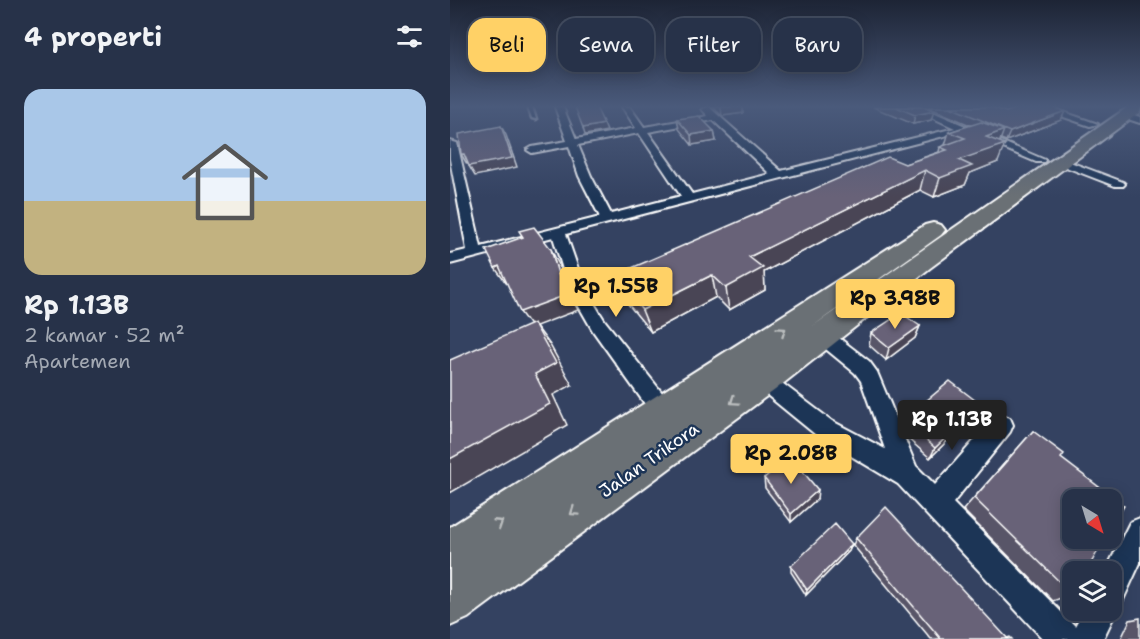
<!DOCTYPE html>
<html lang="id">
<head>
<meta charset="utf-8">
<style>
	body { margin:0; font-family:"Shantell Sans",sans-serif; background:#333e53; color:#f1f3f6; height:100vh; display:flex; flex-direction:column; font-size:22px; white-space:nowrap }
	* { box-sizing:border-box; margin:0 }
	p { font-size:20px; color:#a4aab4 }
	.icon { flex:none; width:33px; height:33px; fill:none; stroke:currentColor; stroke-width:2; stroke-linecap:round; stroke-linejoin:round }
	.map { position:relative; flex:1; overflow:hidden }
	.panel { display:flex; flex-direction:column; background:#273249; width:450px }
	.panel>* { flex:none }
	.top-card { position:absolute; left:18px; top:18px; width:570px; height:54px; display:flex; gap:12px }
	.needle { width:39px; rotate:142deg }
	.buttons { position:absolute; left:612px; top:489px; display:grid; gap:12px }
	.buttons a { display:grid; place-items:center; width:60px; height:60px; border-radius:12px; background:#273249; box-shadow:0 3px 15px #0003,0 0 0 2px #434d61; font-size:30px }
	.price { position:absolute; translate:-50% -51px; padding:0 14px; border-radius:6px; background:#ffd166; color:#111; font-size:20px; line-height:39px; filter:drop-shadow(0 2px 3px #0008) }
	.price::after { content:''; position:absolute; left:50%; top:36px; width:18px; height:14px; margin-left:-9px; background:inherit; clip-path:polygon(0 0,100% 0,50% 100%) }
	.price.active { background:#222; color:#fff }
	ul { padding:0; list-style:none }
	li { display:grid; align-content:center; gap:12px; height:318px; padding:0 24px }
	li+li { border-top:2px solid #434d61 }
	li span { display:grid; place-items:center; height:186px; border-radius:18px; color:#555 }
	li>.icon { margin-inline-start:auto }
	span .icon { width:108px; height:108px; fill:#fffc; stroke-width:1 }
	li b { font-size:26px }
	h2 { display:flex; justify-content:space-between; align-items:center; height:72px; padding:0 24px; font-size:26px }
	.tag { padding:0 21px; border-radius:18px; background:#273249; box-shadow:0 3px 15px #0003,0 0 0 2px #434d61; font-size:21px; line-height:54px }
	.tag.active { background:#ffd166; color:#111 }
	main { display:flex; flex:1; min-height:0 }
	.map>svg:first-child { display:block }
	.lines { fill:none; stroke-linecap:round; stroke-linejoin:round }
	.service-casing { stroke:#fff; stroke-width:5 }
	.minor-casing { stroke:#fff; stroke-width:4 }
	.primary-casing { stroke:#fff; stroke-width:4 }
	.service { fill:#1d3557; fill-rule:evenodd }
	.minor { fill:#1d3557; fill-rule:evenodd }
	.primary { fill:#6a7074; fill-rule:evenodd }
	.wall { fill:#595467; stroke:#fff; stroke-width:1.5 }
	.shaded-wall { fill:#494554; stroke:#fff; stroke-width:1.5 }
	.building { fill:#686278; stroke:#fff; stroke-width:1.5 }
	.oneway { stroke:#bcbfc0 }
	.labels { text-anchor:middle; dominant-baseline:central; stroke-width:5; stroke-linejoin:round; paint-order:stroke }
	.street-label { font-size:18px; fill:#fff; stroke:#1d3557 }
</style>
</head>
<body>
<main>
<section class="panel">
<h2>4 properti<svg class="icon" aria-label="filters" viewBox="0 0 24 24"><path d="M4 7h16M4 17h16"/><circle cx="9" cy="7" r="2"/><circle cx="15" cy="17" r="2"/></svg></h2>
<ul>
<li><span style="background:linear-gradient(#a9c7e8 60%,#c2b280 0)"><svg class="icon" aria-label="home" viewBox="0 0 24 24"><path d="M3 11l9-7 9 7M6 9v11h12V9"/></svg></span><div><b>Rp 1.13B</b><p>2 kamar · 52 m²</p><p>Apartemen</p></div></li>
</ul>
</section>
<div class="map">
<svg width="690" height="639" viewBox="0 0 690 639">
	<rect width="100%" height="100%" fill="#344261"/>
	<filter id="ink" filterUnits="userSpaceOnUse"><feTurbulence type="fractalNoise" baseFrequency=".0167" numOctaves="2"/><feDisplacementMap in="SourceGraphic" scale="12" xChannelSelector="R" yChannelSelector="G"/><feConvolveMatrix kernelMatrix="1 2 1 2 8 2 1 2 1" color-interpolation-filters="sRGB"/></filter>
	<g filter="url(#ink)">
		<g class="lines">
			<g class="service-casing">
				<path id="service" d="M78,107H82L86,119L82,118Z"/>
			</g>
			<g class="minor-casing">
				<path id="minor" d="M105,107H113L126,139L186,128L172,107H180L194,127L258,116L252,109L259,107L331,171L505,128L459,107H471L595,160L594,162H586L513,131L116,234L135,289L155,321L221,404L224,411L221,418L213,421L205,418L143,331L119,289L103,237L0,264V254L17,250L0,159V141L7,143L31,247L150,217L129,176L119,146L82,153L77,150L82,147L117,141ZM263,120L320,174L242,194L198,132ZM189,133L231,196L161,214L141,176L128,145Z
					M585,107H599L648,124L640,126Z
					M678,113L690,117V123L675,118V114Z
					M612,159L673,182L675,184L673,186H665L608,164V160Z
					M373,329L380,331L419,361L427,372L466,466L485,485L544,418L552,415L560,418L563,425L560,432L503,503L625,626L634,610H662V572H655L680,522L690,518V563L673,600L664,603L667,610L653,639H593L448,484L366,435L306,386L303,380L306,374L313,371L320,374L382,421L435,449L411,381L405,373L366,341L364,336L366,331Z"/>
			</g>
			<g class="primary-casing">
				<path id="primary" d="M678,107H690V112L480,268L325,390L18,618L0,626V527L475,225L483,223L491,225L495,230L491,235L360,328Z"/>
			</g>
			<use href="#service" class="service"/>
			<use href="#minor" class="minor"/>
			<use href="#primary" class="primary"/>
		</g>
		<path class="wall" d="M263,107H293V113L272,116Z
			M423,107H476L481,120L463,124Z
			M478,107H541L556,112L615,111L611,120L556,141L551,139L548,162L520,173L515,185L484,197L470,190L314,272L315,290L279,310L266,297L201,332L173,298L163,276L455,164L489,152L490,147L495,145L499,132L520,125Z
			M227,119L264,131L266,141L242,145L229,129Z
			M470,326L465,338L436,360L419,345L421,333Z
			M530,404L523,415L480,458L456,437L453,428L457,417Z
			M583,431L611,458L622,594L603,601L513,510Z
			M314,478L367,499L341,522L315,488Z
			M406,538L557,638L560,637L562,639H481L403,545Z
			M402,544L399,551L356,595L341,572V566Z
			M690,618V639H671L680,620Z"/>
		<path class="shaded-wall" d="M271,107H293V113L272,116Z
			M484,111L481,120L463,124L465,115Z
			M615,111L611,120L556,141L560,132Z
			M154,124L157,131L135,135L133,128Z
			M51,126L56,135L67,167L25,176L19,166Z
			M554,130L548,146L555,144L548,162L520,173L515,185L484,197L490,178L536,137Z
			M264,131L266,141L242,145L241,135Z
			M11,154H14L20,163L17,164Z
			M475,170L470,190L314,272L315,290L279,310L276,288L299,257Z
			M101,249L109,265L117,290L128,310L86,326L100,345L122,385L103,395L117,425L0,493V459L85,374L82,328L70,312L108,274Z
			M49,266L60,282L56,283L45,268Z
			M262,275L266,297L201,332L192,310Z
			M470,326L465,338L436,360L439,348Z
			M530,404L523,415L480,458L485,448Z
			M368,490L367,499L341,522V514Z
			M402,544L399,551L356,595L357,590Z"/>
		<path class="building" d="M125,107H146L154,124L133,128Z
			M446,107H476L484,111L465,115Z
			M500,107H541L556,112L571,107H603L615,111L560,132Z
			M249,116L264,131L241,135L227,119Z
			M531,122L554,130L536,137L555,144L509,160L522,166L490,178L475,170L299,257L313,268L276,288L262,275L192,310L163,276L438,157L455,164L497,150L490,147L515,138L499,132Z
			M51,126L62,158L19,166L14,154H11L9,134Z
			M84,227L101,249L108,274L119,294L70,312L49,266L45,268L36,250L73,237L69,231Z
			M451,313L470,326L439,348L421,333Z
			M84,323L106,363L85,374L100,404L0,459V360Z
			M500,381L530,404L485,448L461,426L457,417Z
			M583,431L614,454L611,458L674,506L662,527V500H622V538H655L636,572H622V594L524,498Z
			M341,457L368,490L341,514L314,478Z
			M436,507L558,639H491L406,538Z
			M385,524L402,544L357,590L341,566Z"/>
		<defs><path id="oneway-chevron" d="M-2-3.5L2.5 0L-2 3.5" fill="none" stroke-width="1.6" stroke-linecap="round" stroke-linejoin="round" transform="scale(1.5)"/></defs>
		<g class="oneway">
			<use href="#oneway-chevron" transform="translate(332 331) rotate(-34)"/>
			<use href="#oneway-chevron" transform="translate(284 401) rotate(145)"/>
			<use href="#oneway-chevron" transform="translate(124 512) rotate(145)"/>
			<use href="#oneway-chevron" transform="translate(49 523) rotate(-33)"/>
		</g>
	</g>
	<linearGradient id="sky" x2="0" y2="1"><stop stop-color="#1d2435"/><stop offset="0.54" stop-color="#4a5a7b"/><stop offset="1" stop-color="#4a5a7b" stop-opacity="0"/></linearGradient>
	<rect width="690" height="197" fill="url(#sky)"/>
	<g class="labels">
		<g class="street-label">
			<text transform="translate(199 460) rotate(-35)">Jalan Trikora</text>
		</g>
	</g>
</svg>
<div class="buttons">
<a><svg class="needle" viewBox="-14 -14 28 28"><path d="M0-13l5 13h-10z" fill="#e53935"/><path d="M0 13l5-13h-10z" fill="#a4aab4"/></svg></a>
<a><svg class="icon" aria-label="layers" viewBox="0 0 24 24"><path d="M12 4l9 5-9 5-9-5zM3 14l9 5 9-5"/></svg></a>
</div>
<b class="price" style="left:166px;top:318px">Rp 1.55B</b>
<b class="price" style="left:445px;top:330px">Rp 3.98B</b>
<b class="price active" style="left:502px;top:451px">Rp 1.13B</b>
<b class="price" style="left:341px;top:485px">Rp 2.08B</b>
<div class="top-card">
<a class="tag active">Beli</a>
<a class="tag">Sewa</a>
<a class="tag">Filter</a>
<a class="tag">Baru</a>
</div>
</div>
</main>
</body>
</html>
